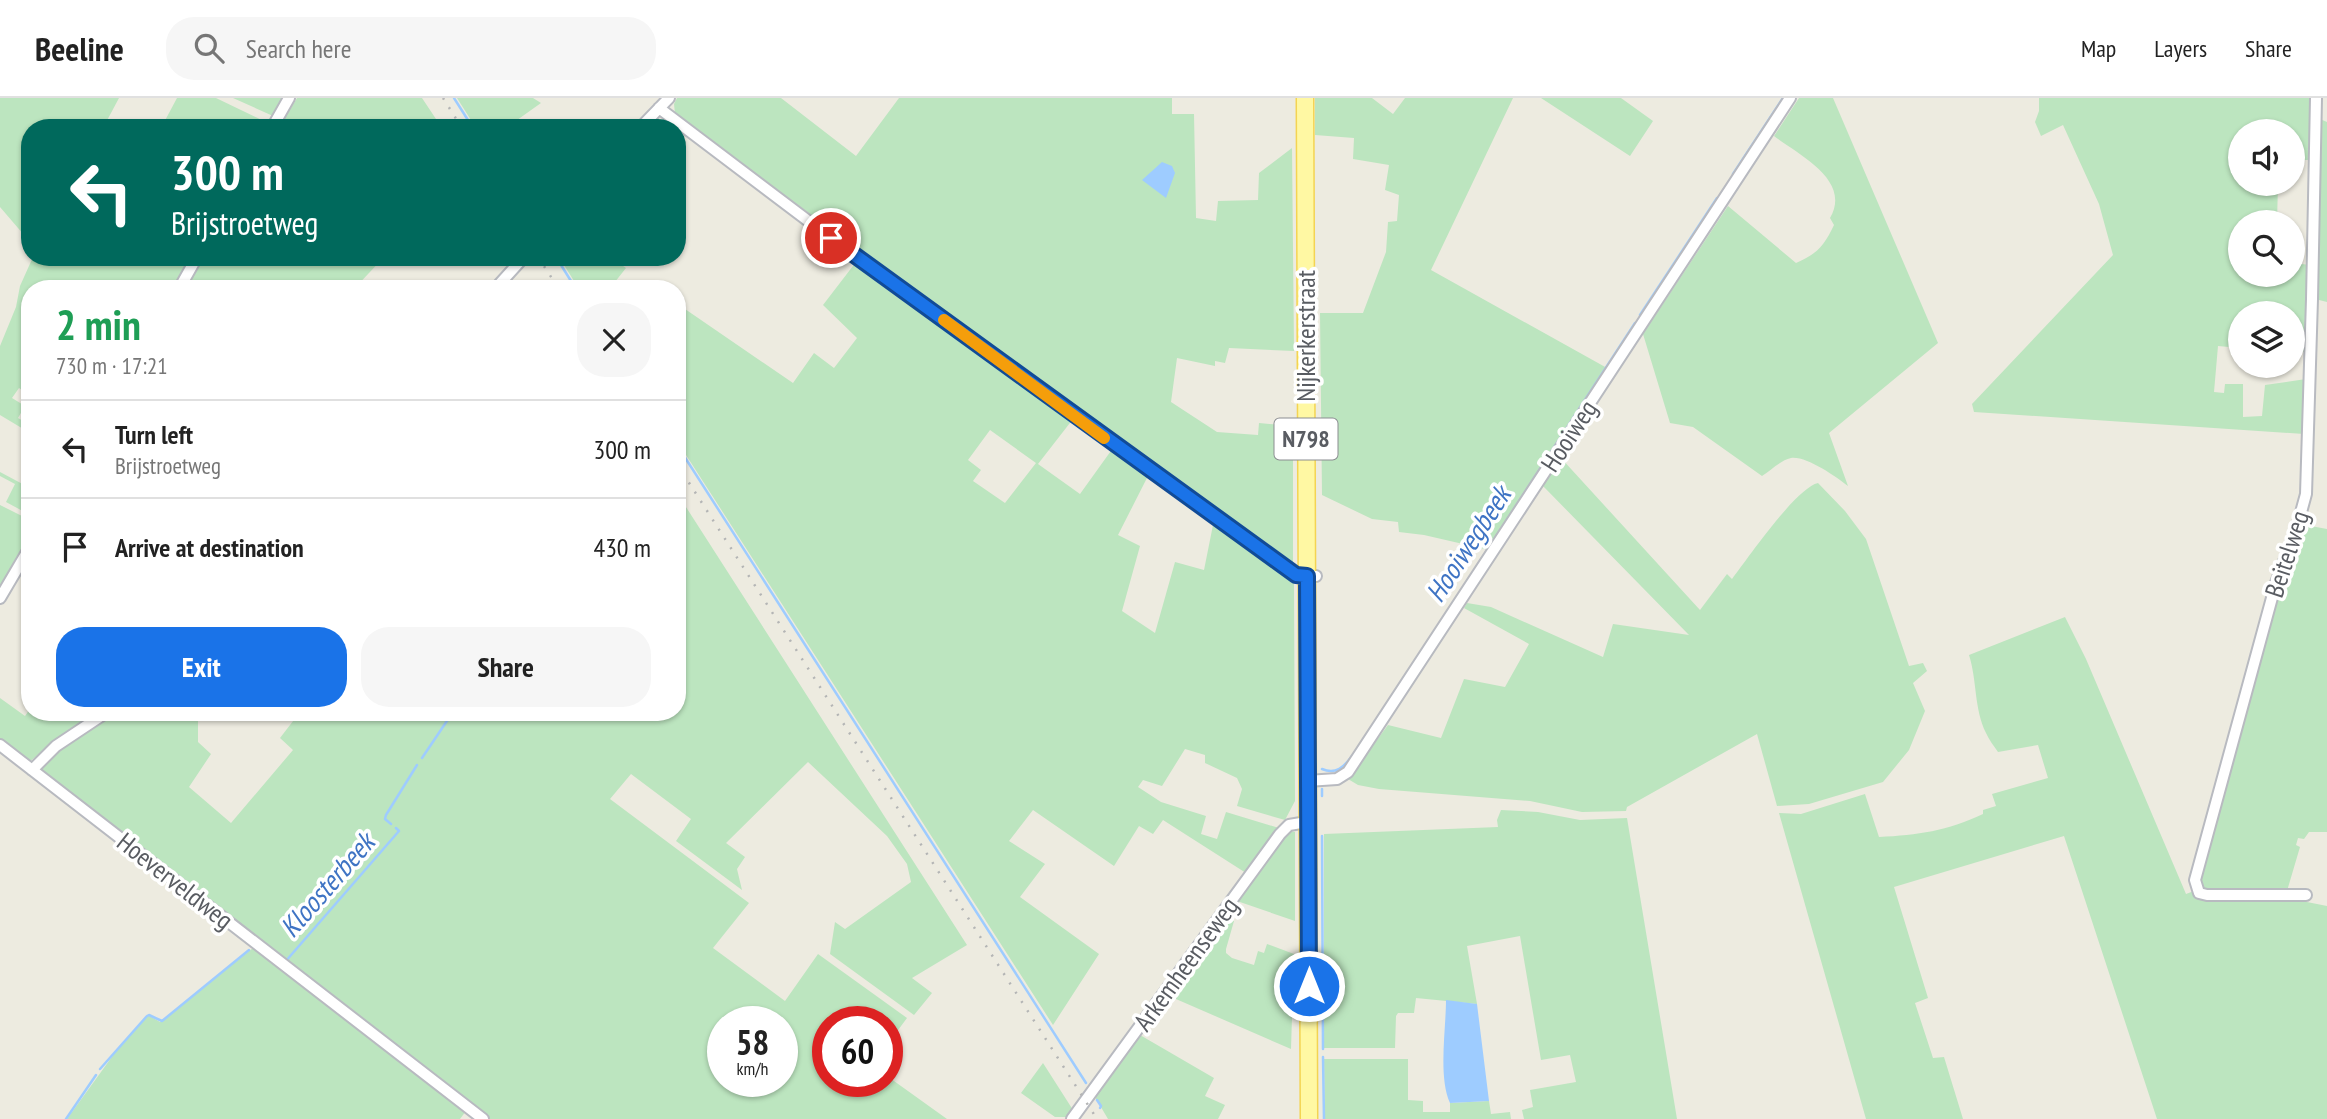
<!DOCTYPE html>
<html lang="en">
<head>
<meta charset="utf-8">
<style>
  body { margin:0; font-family:"PT Sans Narrow",sans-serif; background:#f6f6f6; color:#222; height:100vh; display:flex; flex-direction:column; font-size:26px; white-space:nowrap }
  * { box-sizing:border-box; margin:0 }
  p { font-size:23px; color:#767676 }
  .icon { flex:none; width:38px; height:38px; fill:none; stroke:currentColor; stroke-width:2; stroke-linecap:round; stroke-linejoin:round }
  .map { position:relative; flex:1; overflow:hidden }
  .side { position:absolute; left:21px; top:182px; width:665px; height:441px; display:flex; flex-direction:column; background:#fff; border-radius:28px; box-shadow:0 2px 5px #0004 }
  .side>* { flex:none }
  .banner { position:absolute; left:21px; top:21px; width:665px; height:147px; border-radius:28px; box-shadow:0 2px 5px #0004; background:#00695c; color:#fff; overflow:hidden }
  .tools { position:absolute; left:2228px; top:21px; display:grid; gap:14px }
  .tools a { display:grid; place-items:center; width:77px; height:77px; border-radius:50%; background:#fff; box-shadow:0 2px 5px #0004; font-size:35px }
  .speed { position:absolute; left:707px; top:908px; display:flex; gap:14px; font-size:35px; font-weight:700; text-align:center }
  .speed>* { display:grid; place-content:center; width:91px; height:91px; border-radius:50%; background:#fff; box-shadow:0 2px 5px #0004; line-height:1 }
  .speed small { font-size:18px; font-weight:400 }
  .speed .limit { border:10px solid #d22; background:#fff; color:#111 }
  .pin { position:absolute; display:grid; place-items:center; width:60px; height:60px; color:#fff; margin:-30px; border:4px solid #fff; border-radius:50%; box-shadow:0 2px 7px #0007 }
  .me { position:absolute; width:77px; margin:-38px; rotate:0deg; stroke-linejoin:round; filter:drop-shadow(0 0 5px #0008) }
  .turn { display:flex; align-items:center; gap:24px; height:147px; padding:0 35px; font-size:32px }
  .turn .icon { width:91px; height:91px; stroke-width:2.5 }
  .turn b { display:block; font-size:49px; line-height:60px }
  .round { display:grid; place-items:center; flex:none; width:74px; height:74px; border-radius:28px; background:#f6f6f6 }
  .headline { display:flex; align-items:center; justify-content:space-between; height:119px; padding:0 35px }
  h1 { font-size:42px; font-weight:700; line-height:52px; color:#1e9e55 }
  .action { display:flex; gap:14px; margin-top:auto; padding:14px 35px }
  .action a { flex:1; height:80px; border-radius:28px; background:#1a73e8; color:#fff; font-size:28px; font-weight:700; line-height:80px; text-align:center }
  .action a+a { background:#f6f6f6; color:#222 }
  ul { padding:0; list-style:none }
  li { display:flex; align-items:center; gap:21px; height:98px; padding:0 35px; border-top:2px solid #e0e0e0 }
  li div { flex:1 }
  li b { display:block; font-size:26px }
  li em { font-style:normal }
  header { display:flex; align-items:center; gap:42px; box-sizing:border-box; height:98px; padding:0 35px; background:#fff; border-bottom:2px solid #e0e0e0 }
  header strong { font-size:33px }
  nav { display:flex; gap:38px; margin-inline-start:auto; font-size:24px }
  .search { width:490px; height:63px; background:#f6f6f6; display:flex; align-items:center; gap:18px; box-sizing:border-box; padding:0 24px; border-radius:28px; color:#767676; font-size:26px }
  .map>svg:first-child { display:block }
  .green { fill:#bce5bf; fill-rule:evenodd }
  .water { fill:#9eccff }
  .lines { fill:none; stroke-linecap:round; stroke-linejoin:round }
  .stream { stroke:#9eccff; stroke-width:2.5 }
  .minor-casing { stroke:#b8bac0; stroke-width:14 }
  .primary-casing { stroke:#f4d452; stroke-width:19 }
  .minor { stroke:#fff; stroke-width:10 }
  .primary { stroke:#fff8a3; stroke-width:16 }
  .rail { stroke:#b4b5b5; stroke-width:2.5; stroke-dasharray:2 9; stroke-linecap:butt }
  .route-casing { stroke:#114b97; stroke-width:18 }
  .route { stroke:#1a73e8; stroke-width:12 }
  .slow { stroke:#f59e0b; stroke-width:12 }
  .labels { text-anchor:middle; stroke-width:7; stroke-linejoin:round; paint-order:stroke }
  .shield { fill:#fff; stroke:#8b8d91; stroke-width:2 }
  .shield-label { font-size:24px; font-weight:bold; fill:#595c62 }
  .street-label { font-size:26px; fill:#595c62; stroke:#fff }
  .water-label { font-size:28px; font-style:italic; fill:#3f74c4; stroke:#fff }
</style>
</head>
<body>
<header>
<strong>Beeline</strong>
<div class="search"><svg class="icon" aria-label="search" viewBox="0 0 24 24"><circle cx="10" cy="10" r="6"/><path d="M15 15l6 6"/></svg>Search here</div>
<nav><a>Map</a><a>Layers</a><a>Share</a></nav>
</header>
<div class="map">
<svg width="2327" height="1021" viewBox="0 0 2327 1021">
  <rect width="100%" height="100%" fill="#edebe0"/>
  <path class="green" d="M0,0H119L103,30H30V144L0,109Z
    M177,0H216L268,25L266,30H209L205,27L203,30H161Z
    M233,0H283L273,18Z
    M297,0H422L442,30H279Z
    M457,0H533L541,5L506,30H476Z
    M677,0H781L856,58L899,0H1172V16H1194L1196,120L1216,123L1218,103L1258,102L1259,75L1292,50L1294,253L1229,250L1225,265L1215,263V268L1177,260L1171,304L1217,334L1258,337L1259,325L1293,328V469L1011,265L675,16L674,6Z
    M1315,0H1372L1393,16L1405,0H1513L1431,172L1607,270L1489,452L1424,437L1399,434L1398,424L1372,421L1322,397L1320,215H1363L1386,154L1388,124L1397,123L1399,97L1385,92L1389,67L1353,61L1354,40L1315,37Z
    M1541,0H1621L1653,23L1630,58Z
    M1799,0H1833L1938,245L1829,335L1848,388C1836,379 1807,358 1791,360C1781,362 1770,373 1762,378L1693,329L1670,325L1643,236L1728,108L1796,165C1817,156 1824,148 1834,127L1830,120C1852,82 1799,57 1774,38Z
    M2039,0H2313L2312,62H2293L2292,33H2240V86H2278L2277,124H2240V177H2292L2293,165L2310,167L2307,254L2293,253L2292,215H2240V250L2218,248L2214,294L2224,295L2225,286H2243V319L2262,318L2265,287L2306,281L2304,336L1974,314L1972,306L2113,157L2099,106L2063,27L2041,38L2035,24L2039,13Z
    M2320,21L2327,24V204L2315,201Z
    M33,159H191L173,191H30V289L26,295L19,290L12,300L25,308L18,320L30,327V335L0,317V248L16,209L20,188Z
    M203,159H384L354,191H185Z
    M559,159H610L626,170L611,189L613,191H579Z
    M856,164L1073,321L1038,366L1080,396L1113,350L1149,376L1118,437L1140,448L1122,513L1155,535L1175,464L1204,472L1214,422L1292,482L1294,486L1295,703L1285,722L1237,708L1242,691L1237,680L1205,665V657L1185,651L1162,688L1143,682L1138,689L1161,704L1206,718L1201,736L1217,741L1226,714L1279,730L1246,775L1163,722L1153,736L1139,728L1114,768L1033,712L1009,743L1045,766L1020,799L1099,856L1053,927L677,343V221L685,211L793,285L814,255L834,270L857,240L823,207ZM990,332L1036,365L1005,405L973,383L981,372L968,362Z
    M1561,360L1700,512L1727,476L1732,481C1748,460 1796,390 1818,385L1845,413L1866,441L1909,568L1923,565L1927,573L1913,585L1925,613L1909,652L1883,684L1809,706L1777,708L1757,636L1627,709L1626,713L1582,714L1530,703L1379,691L1358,687L1348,681L1388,627L1441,640L1464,581L1505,589L1529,546L1464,510L1467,505L1491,509L1603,559L1613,526L1689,537L1543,388Z
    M0,374L30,390V417L6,404L15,386L0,378Z
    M677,395L967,847L912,880L932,895L914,917L830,856L835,824L845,831L911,784L907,766L887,738L808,664L726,745L745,759L737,771L742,792L676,743L691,721L631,676L610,701L749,805L713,850L785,903L818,856L907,920L887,947V924H828V984H887V978L947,1021H489L40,676V668L79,637L115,614H201L198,618V644L211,656L189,689L231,725L293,652L280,640L300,614H677V454L681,449L677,446ZM723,924H782V984H723Z
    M0,407L30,422V442L0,493Z
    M2300,426L2327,431V734H2309L2304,741L2298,740L2296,747L2300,749L2287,793L2206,794L2199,788L2281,479Z
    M2065,519L2086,561L2186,796L2194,793L2297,802L2327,808V1021H2157L2064,738L1894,789L1928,900L1915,905L1933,960L1944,959L1963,1021H1866L1779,715L1801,716L1865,696L1879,739C1918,737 1947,733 1983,716V712L1996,708L1992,696L2048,680L2038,647L1998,654C1994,648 1989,642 1986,635C1974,611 1977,582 1969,557Z
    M0,600L25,618L30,611V614H100L69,633L29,664L0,643Z
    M1501,712L1538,714L1580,722L1627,720L1677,1021H1524L1522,1012L1533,1009L1530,992L1576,984L1570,957L1541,962L1520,838L1467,848L1477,906L1416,900L1414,915H1398L1396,918L1395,950H1324V736L1498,729L1497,722Z
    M1290,733L1295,734V823L1237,803Z
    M1225,820L1234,823L1226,851V855L1232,860L1254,867L1258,853L1264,855L1267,846L1294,856L1291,951L1169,898Z
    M253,850L466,1013L460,1021H67L114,956L148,917L160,924Z
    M1140,937L1214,980L1205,998L1225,1007L1218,1021H1108L1095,999Z
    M1324,961H1408V1002L1423,1003V1014H1450V1005L1489,1003L1491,1016L1510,1014L1511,1021H1325Z
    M1043,965L1073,1012L1067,1019H1055L1021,995Z"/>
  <path class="water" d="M1162,64L1172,68L1175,75L1166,100L1142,82Z
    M1446,902L1477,906L1489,1003L1450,1005C1438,979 1446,932 1446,902Z"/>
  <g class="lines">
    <path class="stream" d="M454,0L473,30
      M1733,76L1783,0
      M556,159L576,191
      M1640,217L1717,100
      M677,347L1086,985
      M1475,471L1635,225
      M422,660L453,614
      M1322,671C1336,677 1344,669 1352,658
      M1322,691V698
      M391,726L385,721L386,717L417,667
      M1322,738L1323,951
      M285,864L399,733L396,730
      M1323,959L1324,1021
      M100,971L147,918L149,917L162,923L249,852
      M1097,1002L1101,1008L1100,1010
      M66,1021L96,977"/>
    <defs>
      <path id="minor" d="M659,10L852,156L1296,477L1316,478
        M272,30L289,0
        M640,30L669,0
        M179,191L197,159
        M495,191L524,159
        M0,500L30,449
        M0,647L483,1021
        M32,672L56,648L107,614
        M1307,683L1337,681L1348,674L1790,0
        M2306,797H2207L2199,795L2195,782L2276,485L2297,429L2306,396L2312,201L2316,0
        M1072,1021L1280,736L1289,727L1307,724"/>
      <path id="primary" d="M1305,0L1309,1021"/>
    </defs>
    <use href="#minor" class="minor-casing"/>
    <use href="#primary" class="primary-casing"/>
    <use href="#minor" class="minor"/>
    <use href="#primary" class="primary"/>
    <path class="rail" d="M443,0L462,30
      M538,159L559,191
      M677,366L1097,1021"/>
  </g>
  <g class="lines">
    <defs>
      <path id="route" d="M831,140L1296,477L1307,478L1309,888"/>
    </defs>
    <use href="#route" class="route-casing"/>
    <use href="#route" class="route"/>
    <path class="slow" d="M944,222L1104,340"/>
  </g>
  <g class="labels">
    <rect class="shield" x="1274.5" y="320.5" width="63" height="41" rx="5"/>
    <g class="shield-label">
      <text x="1306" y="349">N798</text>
    </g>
    <g class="street-label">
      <text transform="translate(1306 238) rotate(-90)" y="9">Nijkerkerstraat</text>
      <text transform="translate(1569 338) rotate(-57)" y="9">Hooiweg</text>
      <text transform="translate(2287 456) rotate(-72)" y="9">Beitelweg</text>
      <text transform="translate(175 783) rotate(38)" y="9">Hoeverveldweg</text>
      <text transform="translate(1186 866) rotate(-54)" y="9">Arkemheenseweg</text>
    </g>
    <g class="water-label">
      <text transform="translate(1468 446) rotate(-57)" y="10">Hooiwegbeek</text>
      <text transform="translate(327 787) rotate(-49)" y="10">Kloosterbeek</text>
    </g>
  </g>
</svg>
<div class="tools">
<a><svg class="icon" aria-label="sound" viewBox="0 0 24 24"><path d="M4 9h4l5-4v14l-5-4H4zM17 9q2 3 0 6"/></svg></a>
<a><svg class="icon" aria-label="search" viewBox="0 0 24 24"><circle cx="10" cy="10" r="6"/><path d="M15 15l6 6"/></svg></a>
<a><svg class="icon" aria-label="layers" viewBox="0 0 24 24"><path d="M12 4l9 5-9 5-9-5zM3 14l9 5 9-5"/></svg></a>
</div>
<div class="speed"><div>58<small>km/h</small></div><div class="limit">60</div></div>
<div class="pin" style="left:831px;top:140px;background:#d93025"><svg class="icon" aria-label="arrive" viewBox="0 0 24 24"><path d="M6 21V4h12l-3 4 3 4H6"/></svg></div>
<svg class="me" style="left:1309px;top:888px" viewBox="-20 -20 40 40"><circle r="17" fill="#1a73e8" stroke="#fff" stroke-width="3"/><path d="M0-11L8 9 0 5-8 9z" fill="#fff"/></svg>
<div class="banner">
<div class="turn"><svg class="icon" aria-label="left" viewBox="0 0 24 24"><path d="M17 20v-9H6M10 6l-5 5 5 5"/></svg><div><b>300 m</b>Brijstroetweg</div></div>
</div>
<section class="side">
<div class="headline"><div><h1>2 min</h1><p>730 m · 17:21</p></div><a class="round"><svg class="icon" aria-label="close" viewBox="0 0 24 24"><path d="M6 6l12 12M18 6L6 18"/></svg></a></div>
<ul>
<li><svg class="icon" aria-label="left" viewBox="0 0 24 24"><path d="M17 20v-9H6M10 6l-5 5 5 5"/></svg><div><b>Turn left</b><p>Brijstroetweg</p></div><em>300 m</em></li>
<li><svg class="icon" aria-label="arrive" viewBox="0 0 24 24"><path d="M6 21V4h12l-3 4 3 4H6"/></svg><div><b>Arrive at destination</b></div><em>430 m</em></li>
</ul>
<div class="action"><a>Exit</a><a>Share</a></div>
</section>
</div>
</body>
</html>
